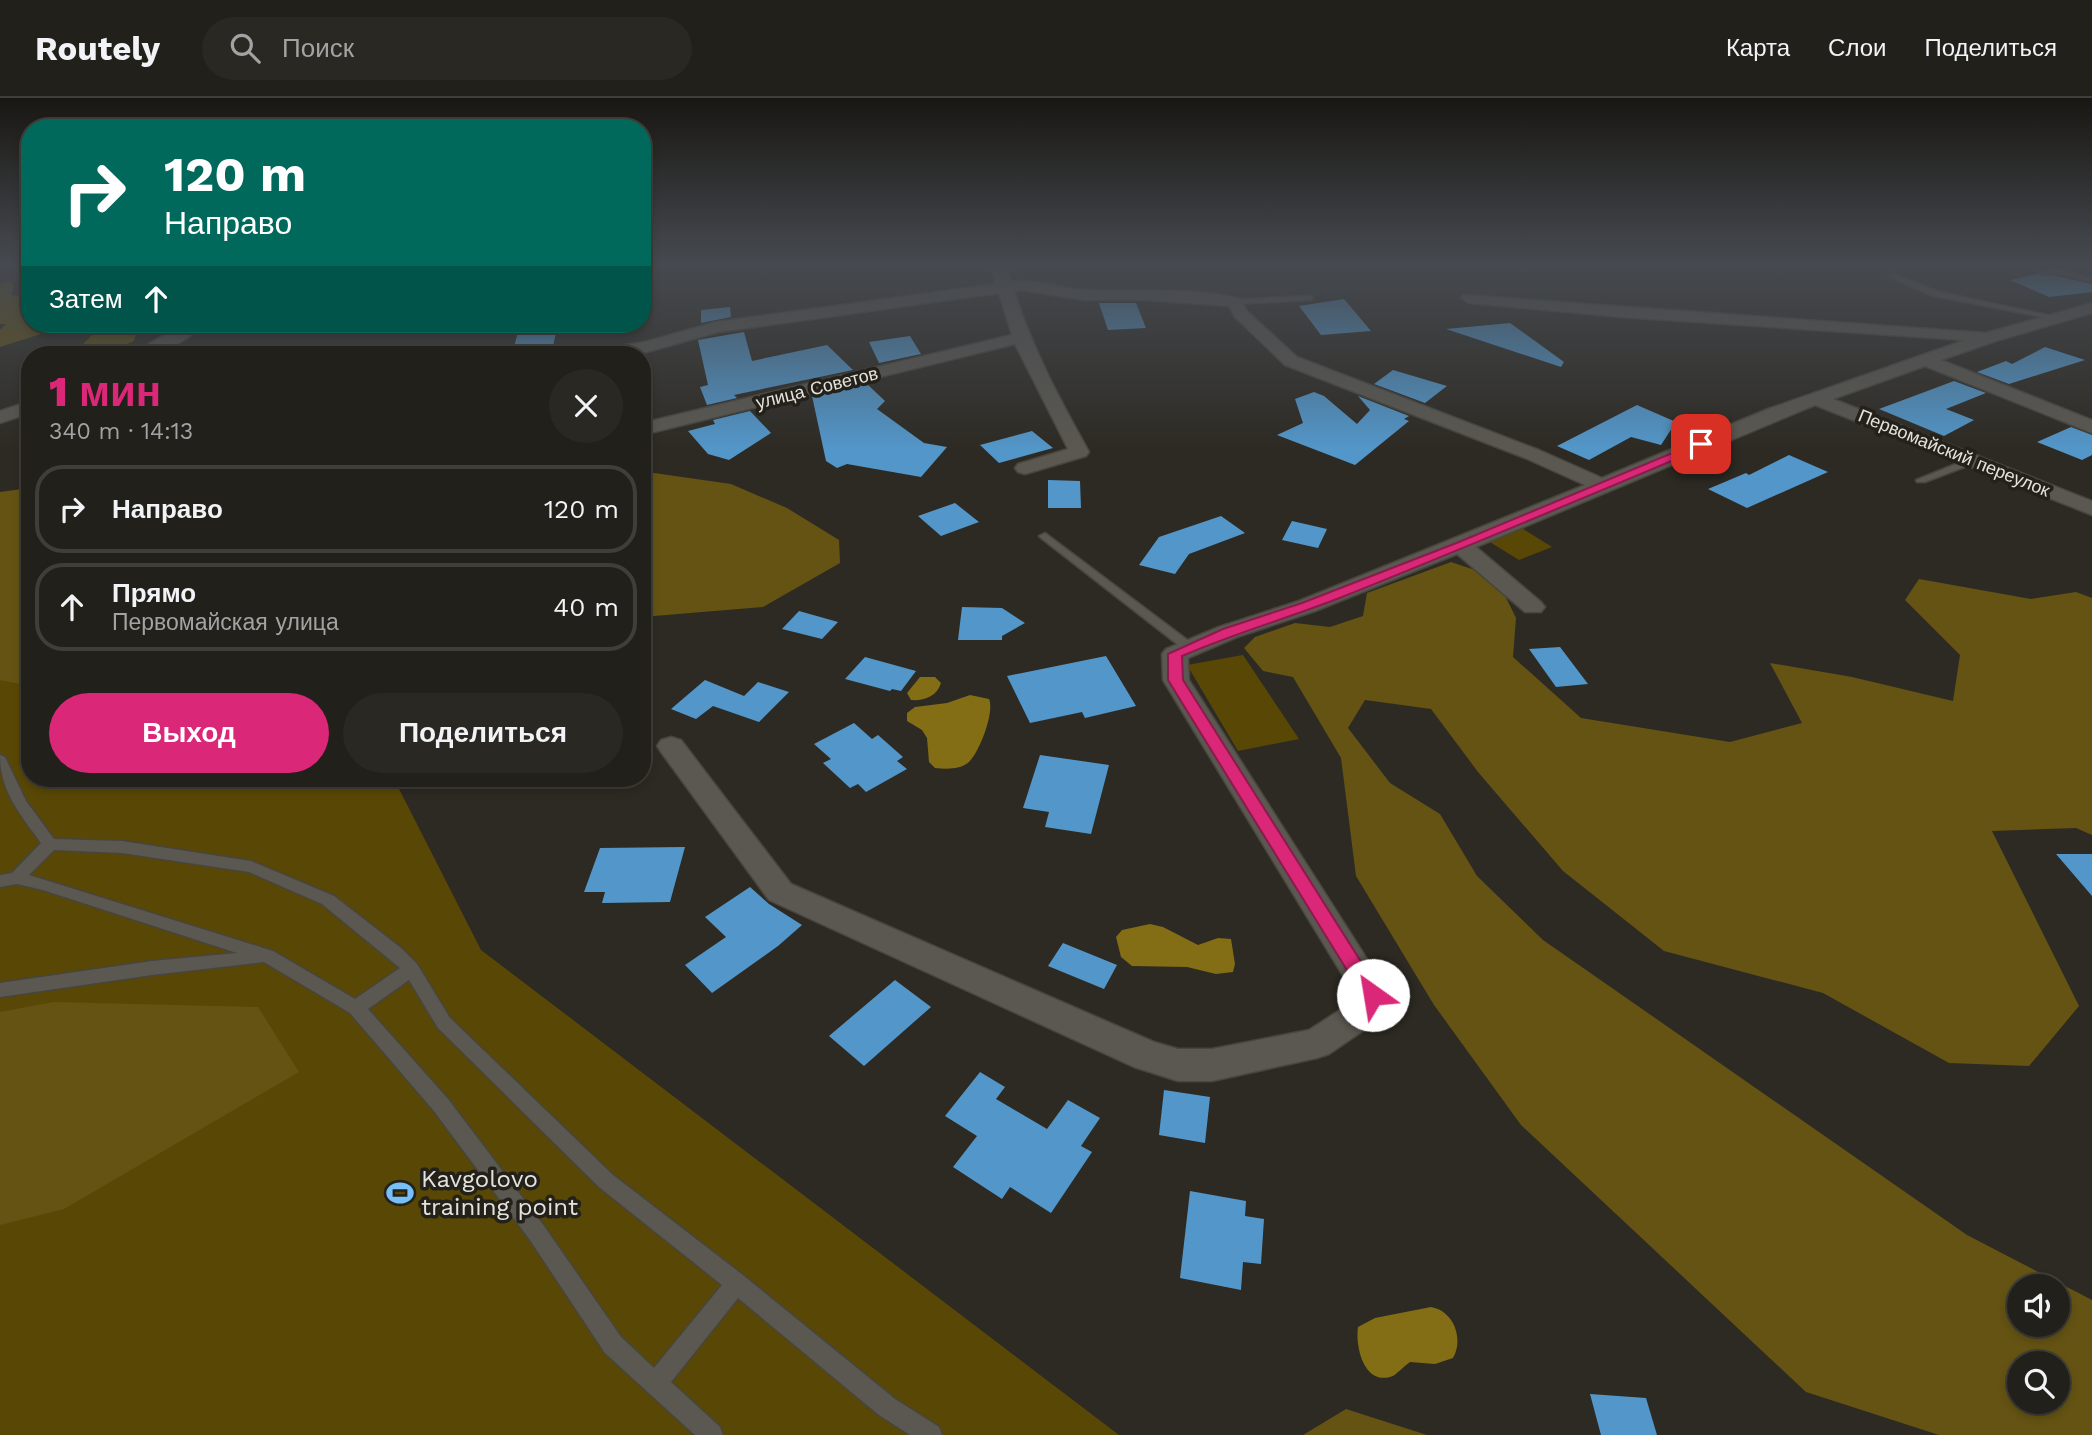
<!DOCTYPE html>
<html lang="ru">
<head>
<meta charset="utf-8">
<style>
  body { margin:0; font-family:"Work Sans",sans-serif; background:#2a2823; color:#f1f3f6; height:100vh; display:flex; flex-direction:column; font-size:26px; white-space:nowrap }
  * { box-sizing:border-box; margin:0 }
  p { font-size:23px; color:#a2a3a2 }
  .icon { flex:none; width:38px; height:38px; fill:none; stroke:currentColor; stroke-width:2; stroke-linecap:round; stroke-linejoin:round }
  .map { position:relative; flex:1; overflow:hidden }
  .panel { position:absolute; left:21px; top:248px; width:630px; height:441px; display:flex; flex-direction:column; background:#22201a; border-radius:28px; box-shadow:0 4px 10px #0003,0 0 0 2px #3f3e39 }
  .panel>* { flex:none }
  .top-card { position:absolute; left:21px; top:21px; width:630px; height:214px; border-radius:28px; box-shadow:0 4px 10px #0003,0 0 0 2px #3f3e39; background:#00695c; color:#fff; overflow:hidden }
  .buttons { position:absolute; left:2007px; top:1176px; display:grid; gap:14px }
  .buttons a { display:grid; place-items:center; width:63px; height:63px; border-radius:50%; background:#22201a; box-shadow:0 4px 10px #0003,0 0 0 2px #3f3e39; font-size:35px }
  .pin { position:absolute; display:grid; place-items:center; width:60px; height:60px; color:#fff; margin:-30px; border-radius:14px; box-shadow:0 4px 10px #0006 }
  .me { position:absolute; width:77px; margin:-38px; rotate:328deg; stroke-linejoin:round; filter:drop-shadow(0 0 5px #0008) }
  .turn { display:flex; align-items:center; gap:24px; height:147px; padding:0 28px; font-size:32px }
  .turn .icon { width:91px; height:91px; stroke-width:2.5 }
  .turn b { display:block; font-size:49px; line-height:60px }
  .then { display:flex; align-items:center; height:66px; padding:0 28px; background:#0003; gap:14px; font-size:26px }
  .round { display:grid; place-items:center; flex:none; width:74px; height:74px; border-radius:37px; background:#2a2823 }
  .summary { display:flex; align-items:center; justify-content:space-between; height:119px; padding:0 28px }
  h1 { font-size:42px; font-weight:800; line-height:52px; color:#db2777 }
  .cta { display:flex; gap:14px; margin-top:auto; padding:14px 28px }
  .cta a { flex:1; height:80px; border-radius:42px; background:#db2777; color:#fff; font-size:28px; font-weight:800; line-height:80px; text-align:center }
  .cta a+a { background:#2a2823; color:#f1f3f6 }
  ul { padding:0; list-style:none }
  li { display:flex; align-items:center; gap:21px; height:88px; margin:0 14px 10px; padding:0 14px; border:4px solid #3f3e39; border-radius:28px }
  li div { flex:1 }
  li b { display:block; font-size:26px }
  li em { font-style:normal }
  header { display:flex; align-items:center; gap:42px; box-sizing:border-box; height:98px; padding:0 35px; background:#22201a; border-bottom:2px solid #3f3e39 }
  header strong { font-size:33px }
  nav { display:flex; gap:38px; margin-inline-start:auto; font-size:24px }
  .search { width:490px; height:63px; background:#2a2823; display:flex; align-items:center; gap:18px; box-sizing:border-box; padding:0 24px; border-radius:38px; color:#a2a3a2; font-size:26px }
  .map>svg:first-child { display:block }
  .green { fill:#594805 }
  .forest { fill:#645313; fill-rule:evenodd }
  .water { fill:#836d15 }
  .building { fill:#5397ca }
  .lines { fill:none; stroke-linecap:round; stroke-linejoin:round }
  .lane-casing { stroke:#47453e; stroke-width:3 }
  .street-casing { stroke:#47453e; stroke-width:3 }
  .lane { fill:#5a5850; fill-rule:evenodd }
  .street { fill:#5a5850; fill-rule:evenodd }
  .route { fill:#db2777; stroke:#8e194d; stroke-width:2 }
  .labels { text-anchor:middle; stroke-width:7; stroke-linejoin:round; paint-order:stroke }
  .far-street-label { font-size:18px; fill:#e4e2dd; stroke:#23211a }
  .near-poi-label { font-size:24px; fill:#e4e2dd; stroke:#23211a; text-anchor:start }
</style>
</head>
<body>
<header>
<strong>Routely</strong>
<div class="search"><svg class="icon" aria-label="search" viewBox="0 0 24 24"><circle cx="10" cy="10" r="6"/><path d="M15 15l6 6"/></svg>Поиск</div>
<nav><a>Карта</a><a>Слои</a><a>Поделиться</a></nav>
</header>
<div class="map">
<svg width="2092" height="1337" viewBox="0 0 2092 1337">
  <rect width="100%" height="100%" fill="#2d2a23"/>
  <path class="green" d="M1520,429L1552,449L1519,462L1485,441Z
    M1243,557L1299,641L1238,653L1187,567Z
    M0,573L30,574V681H394L481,852L1119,1337H0Z"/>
  <path class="forest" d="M10,184L14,188L11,197L30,199V226H127L137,231L134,243L100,257H72L95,234L60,230L0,249V232L6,226H0V186Z
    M654,375L731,386L787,410L839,442L840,465L763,509L642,519V379Z
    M30,390V588L0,582V394Z
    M1451,464L1496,479L1516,520L1513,559L1581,620L1730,644L1802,625L1770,565L1852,579L1953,603L1960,557L1905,502L1919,481L2031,501L2076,494L2092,500V737L2076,730L1992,733L2079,908L2029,968L1949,965L1823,895L1664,853L1563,773L1478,674L1431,611L1365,602L1348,630L1390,685L1440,716L1477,778L1543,842L1967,1137L2092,1202V1337H1939L1806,1294L1521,1027L1434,907L1356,778L1341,660L1293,579L1263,573L1244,550L1255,539L1295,525L1330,529L1363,518L1367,495ZM2020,1188H2058V1227H2020ZM2020,1265H2058V1304H2020Z
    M54,904L258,909L299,974L64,1111L0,1127V914Z
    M1346,1311L1427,1337H1303Z"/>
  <path class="water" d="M920,579H935L941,585C937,599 923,603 911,602L907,595Z
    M970,597L989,601C995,614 979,655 969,664C960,672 946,671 935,670L929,664L927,640L922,632L907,623V615L915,609L947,605Z
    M1150,826L1163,829L1198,847L1218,840L1231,841L1235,866L1233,874L1216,876L1187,869L1132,868L1121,859L1116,839L1122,832Z
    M1431,1209C1454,1213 1464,1241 1453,1260L1435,1266L1410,1264C1404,1268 1398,1275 1393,1278C1364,1289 1355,1248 1358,1229L1375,1220Z"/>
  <path class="building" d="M2037,176L2056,178L2092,186V194L2049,199L2010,182Z
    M1344,201L1371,233L1321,237L1299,208Z
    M1099,205H1136L1146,230L1108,232Z
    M730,209L731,219L701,225V212Z
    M1510,225L1564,264L1561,269L1446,231Z
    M520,226H558L551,257H512Z
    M744,234L752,263L827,247L853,272L734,297L737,300L707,307L700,289L708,287L698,242Z
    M910,238L921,256L879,265L869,244Z
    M2045,249L2085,262L2009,286L1977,274L2006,263L2012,266Z
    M1393,272L1447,288L1425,305L1374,286Z
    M1954,283L1986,295L1946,311L1974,322L1944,338L1879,311Z
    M866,285L885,303L877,311L924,345L947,349L921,379L847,366L837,370L826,363L812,298Z
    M1314,294L1324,298L1357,326L1370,312L1358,298L1409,318L1404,321L1409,323L1355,367L1277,337L1303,325L1295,301Z
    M1637,307L1676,324L1661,347L1631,339L1589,362L1557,348Z
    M750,313L771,335L729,362L708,356L688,333L715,326L713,322Z
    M2071,329L2092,337V357L2082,362L2037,344Z
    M1032,333L1053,350L999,365L980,347Z
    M1789,357L1828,374L1747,410L1708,391L1746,375L1749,377Z
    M1048,382L1080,383L1081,410H1048Z
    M955,405L979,424L941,438L918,418Z
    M1221,418L1245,435L1189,456L1175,476L1139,467L1159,439Z
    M1292,423L1327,431L1318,450L1282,442Z
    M962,509L1002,510L1025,525L1002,538V542H958Z
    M799,513L838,524L822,541L782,531Z
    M1560,549L1588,586L1556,589L1529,551Z
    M1106,558L1136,608L1085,620L1082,614L1030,625L1007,578Z
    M865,559L916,573L901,593L892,591L890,593L845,581Z
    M705,582L744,598L758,584L789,594L759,624L713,608L696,621L671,611Z
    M854,625L872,641L878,637L903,659L897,663L907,671L866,694L858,686L850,690L823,665L831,661L814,646Z
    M1040,657L1109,667L1091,736L1045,729L1049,714L1023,710Z
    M685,749L670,804L602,805L605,794H584L600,750Z
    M2056,756H2092V798Z
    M750,789L769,806L802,827L778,848L712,895L685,867L726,839L705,819Z
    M1063,845L1117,867L1104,891L1048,868Z
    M895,882L931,909L864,968L829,938Z
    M980,974L1005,989L996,1001L1047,1031L1068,1002L1100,1020L1081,1048L1092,1054L1051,1115L1010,1089L1002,1101L953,1069L977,1038L945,1018Z
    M1164,992L1210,999L1205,1045L1159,1037Z
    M1190,1093L1246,1103L1245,1118L1264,1121L1261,1166L1243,1164L1241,1192L1180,1180Z
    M1590,1296L1646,1300L1657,1337H1601Z"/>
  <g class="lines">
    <defs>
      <path id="lane" d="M2056,171L2092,180V184L2056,175L2042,176L2038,174Z
        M1892,175L1939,194L2062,220L2058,222L1934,198L1889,179L1888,177Z
        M1309,198H1312V202L1234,206L1230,204L1234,202Z
        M1971,360L1976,363L1975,365L1925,384H1917L1916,382Z
        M1045,435L1194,547L1196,550L1194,553H1186L1041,440L1039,438Z
        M0,657L5,659L26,703L54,741L122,743L251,763L334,798L401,850L417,866L450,920L613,1077L744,1178L895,1301L939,1329L942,1337H910L879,1317L738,1200L671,1284L720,1329L723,1337H695L605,1255L530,1142L434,1013L350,915L264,864L152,877L0,899V885L152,863L237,855L43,792L17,786L0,789V777L12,775L41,745C21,717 0,694 0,657ZM54,752L122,755L249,774L322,806L400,870L355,901L273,853L29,777ZM409,882L438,930L599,1089L722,1187L654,1270L621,1239L544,1128L448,1001L368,911Z"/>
      <path id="street" d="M991,166H1005L1011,184C1037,180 1062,191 1087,192C1133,194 1195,189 1240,201L1247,213L1297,259L1539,352L1602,380L1768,311L1965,242L1622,219L1469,205L1461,200L1463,197L1986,235L2092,205V215L1996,243L1941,262L2092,322V335L1925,268L1833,301L2092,403V417L1815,307L1476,449L1541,504L1545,509L1541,514H1525L1457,456L1315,513L1237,539L1188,560L1189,582L1390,897L1367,930L1329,956L1317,960L1212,983H1178L1134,969L769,802L661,654L657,648L661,642L671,639L681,642L791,786L1154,944L1178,951H1212L1309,932L1343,910L1354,896L1163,582L1162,556L1166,551L1219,529L1299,503L1585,387L1525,360L1285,267L1235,219L1229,208L1145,202H1084L1023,192L1014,193C1033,252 1059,300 1089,354L1086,358L1025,376L1018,374L1015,370L1018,366L1068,351L1015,246L642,337V325L1012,237L999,195L718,234L647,254L626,257H583L586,253L645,244L716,224L996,186Z
        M184,226H202C185,247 155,258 129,257Z
        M30,303V315L0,325V313Z"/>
    </defs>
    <use href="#lane" class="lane-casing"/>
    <use href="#street" class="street-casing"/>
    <use href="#lane" class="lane"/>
    <use href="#street" class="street"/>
  </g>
  <linearGradient id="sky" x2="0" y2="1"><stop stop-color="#191713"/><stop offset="0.47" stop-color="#464a50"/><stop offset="1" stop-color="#464a50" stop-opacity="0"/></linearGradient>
  <rect width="2092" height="353" fill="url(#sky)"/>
  <path class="route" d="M1701,343L1705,344V349C1583,400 1460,452 1337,501C1285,521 1233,536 1182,558L1183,582L1382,897L1380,903L1373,905L1366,903L1168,582V556L1223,531L1302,505L1459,444Z"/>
  <defs>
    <symbol id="stadium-bare" viewBox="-9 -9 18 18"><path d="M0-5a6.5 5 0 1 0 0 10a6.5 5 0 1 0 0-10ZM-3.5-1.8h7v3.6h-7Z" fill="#77bff7" stroke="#23211a" stroke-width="2.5" paint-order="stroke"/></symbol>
  </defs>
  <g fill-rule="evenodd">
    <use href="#stadium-bare" x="381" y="1076" width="38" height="38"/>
  </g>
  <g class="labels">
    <g class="far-street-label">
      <text transform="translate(817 290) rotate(-14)" y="6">улица Советов</text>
      <text transform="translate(1954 355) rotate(22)" y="6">Первомайский переулок</text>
    </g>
    <g class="near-poi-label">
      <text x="421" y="1089">Kavgolovo<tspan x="421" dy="28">training point</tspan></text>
    </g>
  </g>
</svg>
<div class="buttons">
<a><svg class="icon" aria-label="sound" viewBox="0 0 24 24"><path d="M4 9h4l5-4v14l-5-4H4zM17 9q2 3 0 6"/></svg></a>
<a><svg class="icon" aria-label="search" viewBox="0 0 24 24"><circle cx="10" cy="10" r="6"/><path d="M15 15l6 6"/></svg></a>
</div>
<div class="pin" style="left:1701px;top:346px;background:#d93025"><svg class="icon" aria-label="arrive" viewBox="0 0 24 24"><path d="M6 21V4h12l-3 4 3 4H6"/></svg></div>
<svg class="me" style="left:1373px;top:897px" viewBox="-20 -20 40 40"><circle r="19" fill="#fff"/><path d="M0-13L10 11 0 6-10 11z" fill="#db2777"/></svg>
<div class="top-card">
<div class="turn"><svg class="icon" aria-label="right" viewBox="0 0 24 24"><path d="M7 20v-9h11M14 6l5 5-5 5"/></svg><div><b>120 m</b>Направо</div></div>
<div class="then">Затем<svg class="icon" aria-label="ahead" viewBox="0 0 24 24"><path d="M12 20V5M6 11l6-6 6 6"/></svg></div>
</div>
<section class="panel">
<div class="summary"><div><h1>1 мин</h1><p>340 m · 14:13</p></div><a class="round"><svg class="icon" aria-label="close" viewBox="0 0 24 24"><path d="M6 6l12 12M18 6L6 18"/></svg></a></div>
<ul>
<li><svg class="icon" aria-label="right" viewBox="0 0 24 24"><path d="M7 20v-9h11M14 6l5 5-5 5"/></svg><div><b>Направо</b></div><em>120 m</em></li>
<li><svg class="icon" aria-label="ahead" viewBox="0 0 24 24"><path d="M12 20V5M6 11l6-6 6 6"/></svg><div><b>Прямо</b><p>Первомайская улица</p></div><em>40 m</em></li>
</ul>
<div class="cta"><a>Выход</a><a>Поделиться</a></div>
</section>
</div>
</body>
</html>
